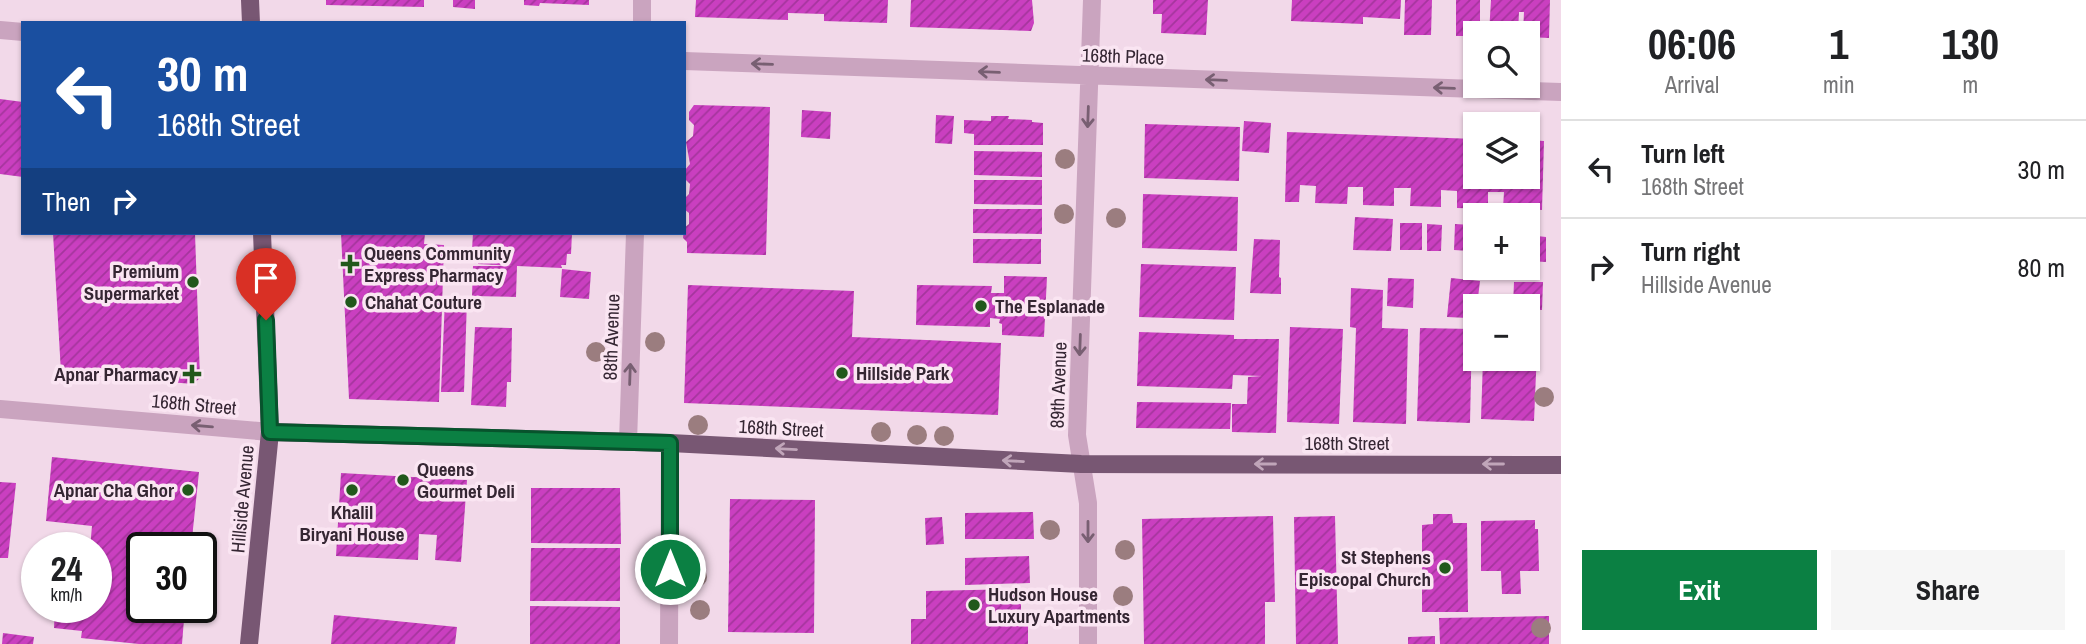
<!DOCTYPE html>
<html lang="en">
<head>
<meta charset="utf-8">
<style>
  body { margin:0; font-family:"Archivo Narrow",sans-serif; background:#f6f6f6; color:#202124; height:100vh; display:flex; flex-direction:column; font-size:26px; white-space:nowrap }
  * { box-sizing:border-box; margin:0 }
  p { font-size:23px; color:#757577 }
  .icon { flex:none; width:38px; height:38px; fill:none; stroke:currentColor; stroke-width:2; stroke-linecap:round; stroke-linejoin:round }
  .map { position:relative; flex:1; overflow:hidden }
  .side { display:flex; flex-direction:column; background:#fff; width:525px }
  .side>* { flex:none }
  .guide { position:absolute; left:21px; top:21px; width:665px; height:214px; border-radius:0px; box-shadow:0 2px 5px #0004; background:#1a4fa0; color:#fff; overflow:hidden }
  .fabs { position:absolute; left:1463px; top:21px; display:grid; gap:14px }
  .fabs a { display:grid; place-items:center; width:77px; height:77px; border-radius:0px; background:#fff; box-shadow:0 2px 5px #0004; font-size:35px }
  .speed { position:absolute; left:21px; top:532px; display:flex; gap:14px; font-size:35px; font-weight:700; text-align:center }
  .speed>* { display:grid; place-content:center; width:91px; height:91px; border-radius:50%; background:#fff; box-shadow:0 2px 5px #0004; line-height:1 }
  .speed small { font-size:18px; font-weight:400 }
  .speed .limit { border:4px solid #111; border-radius:10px; background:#fff; color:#111 }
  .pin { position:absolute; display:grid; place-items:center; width:60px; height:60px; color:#fff; margin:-72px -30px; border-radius:50% 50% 50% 0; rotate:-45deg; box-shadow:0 0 7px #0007 }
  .pin .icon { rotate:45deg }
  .me { position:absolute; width:77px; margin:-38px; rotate:0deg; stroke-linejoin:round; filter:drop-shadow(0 0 5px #0008) }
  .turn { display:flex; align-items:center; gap:24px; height:147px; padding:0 21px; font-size:32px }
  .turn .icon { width:91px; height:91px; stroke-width:2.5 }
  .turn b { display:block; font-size:49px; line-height:60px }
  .then { display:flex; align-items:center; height:66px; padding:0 21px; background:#0003; gap:14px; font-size:26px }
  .eta { display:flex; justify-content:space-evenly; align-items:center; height:119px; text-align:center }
  .eta b { font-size:42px; font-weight:800; line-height:49px }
  .cta { display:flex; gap:14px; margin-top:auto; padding:14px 21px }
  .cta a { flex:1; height:80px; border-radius:0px; background:#0b8043; color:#fff; font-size:28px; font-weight:800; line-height:80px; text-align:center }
  .cta a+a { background:#f6f6f6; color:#202124 }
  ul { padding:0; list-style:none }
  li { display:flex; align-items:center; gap:21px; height:98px; padding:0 21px; border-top:2px solid #e0e0e0 }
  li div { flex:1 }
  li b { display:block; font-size:26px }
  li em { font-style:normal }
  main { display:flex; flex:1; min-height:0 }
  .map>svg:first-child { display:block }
  .building { fill:url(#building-hatch) }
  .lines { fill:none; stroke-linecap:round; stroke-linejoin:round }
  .street { stroke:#caa4bf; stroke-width:18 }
  .primary { stroke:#785773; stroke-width:18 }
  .tree { fill:#9b7d7f }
  .oneway { stroke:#785f72 }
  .oneway2 { stroke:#c0a5b9 }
  .route-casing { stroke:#07532c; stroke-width:18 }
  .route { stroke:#0b8043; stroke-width:12 }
  .poi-dot { fill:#21581b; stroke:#fae5f2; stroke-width:2.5 }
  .labels { text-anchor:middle; stroke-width:7; stroke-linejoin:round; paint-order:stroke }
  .street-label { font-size:19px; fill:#352633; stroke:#fae5f2 }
  .poi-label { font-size:19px; font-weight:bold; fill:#352633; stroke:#fae5f2; text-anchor:start }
</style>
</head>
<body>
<main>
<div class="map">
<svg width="1561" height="644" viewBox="0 0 1561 644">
  <defs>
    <pattern id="building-hatch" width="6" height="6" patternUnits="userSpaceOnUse" patternTransform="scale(1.75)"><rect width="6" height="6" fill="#ca3fc0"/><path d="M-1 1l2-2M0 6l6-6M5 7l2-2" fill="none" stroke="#a5359d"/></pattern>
  </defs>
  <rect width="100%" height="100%" fill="#f2d9e9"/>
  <path class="building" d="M326,0H424V7L326,5Z
    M453,0H475V9L453,7Z
    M524,0H589V5L540,3L539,6L524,5Z
    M696,0H888L887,23L824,21V14L788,13V20L695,17Z
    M911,0H1032L1034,23L1031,31L910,27Z
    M1153,0H1208L1206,35L1161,33L1162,14H1153Z
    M1292,0H1401L1400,19L1363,17V24L1291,21Z
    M1405,0H1432L1431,35H1404Z
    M1456,0H1480V33H1475V36H1456Z
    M1491,0H1550L1549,38L1528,37V33H1523L1524,12H1519L1518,33H1489Z
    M0,99L23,102V177L0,174Z
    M694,105L770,107L766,255L687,253V242L683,238L684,228L689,224V213L684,209V199L689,194L690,184L685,179V170L690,164L686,142L693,136L694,125L689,120V112Z
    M802,110L831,112L830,139L801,137Z
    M936,115L954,116L952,144L935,143Z
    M991,116H1009L1008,119L1032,120V122L1043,123V145H974V134L964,133V120L991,121Z
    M1244,121L1271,123L1269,153L1242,151Z
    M1145,124L1240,127L1239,181L1144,178Z
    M1287,132L1475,139V177H1528V140L1544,141L1542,210L1503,208L1504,192H1488V209L1457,208V191L1441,190V207L1410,206L1411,188H1394V206L1363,205V187H1348L1347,204L1315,203L1316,186L1300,185L1299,202H1285Z
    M974,151L1042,152V177L974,175Z
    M974,180H1042V205L974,204Z
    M1143,194L1238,197L1237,251L1142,248Z
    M973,209H1042V234L973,233Z
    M1355,217L1393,219L1391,251L1353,250Z
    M1400,223H1422V250H1400Z
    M1427,224L1442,225L1441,251H1427Z
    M1455,224L1472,225L1470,251L1454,250Z
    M53,233H195L200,378L193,384L61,373Z
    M341,233H425L424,244L444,245L439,402L349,399Z
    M473,233H572L571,254H567L566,265H561L562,268L517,266L516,297L472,296L473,266H513L478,264V251L472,250Z
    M1528,235L1546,237V262L1528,261Z
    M973,239H1041V264L973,263Z
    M1254,239L1280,240L1279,277L1281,278V294L1250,293Z
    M1141,264L1236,267L1234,320L1139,317Z
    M562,269L591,272L589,299L560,297Z
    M1004,276L1047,277L1044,337L1002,335V324L999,323L1000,319L990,318V327L916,325L917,285L992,286L991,293H1004Z
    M1388,278L1414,279L1413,308L1387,306Z
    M1451,278L1480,281L1477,306L1468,318L1447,317Z
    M1514,282H1543L1542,310H1528V306H1513Z
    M688,285L854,291L852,337L1001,343L998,415L684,403Z
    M1351,288L1383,290L1382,328L1408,329L1406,424L1353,422L1356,328L1350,327Z
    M445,299H467L464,392H441Z
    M1528,326H1538L1534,421L1481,419L1483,359H1528Z
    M475,327L512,328L511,382H507L506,407L471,405Z
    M1290,327L1343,329L1339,424L1287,422Z
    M1420,328L1472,329L1470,423L1417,421Z
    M1139,332L1234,335V339H1279L1276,433L1232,432V404H1247L1248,377L1262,376L1233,375L1232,389L1137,386Z
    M1137,402L1231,403L1230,429L1136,428Z
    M52,457L199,472L191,548H142V607H185L182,644H139L81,638L82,631L54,628L55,607H96V548H90L92,526L46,521Z
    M341,473L467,480L461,562L435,560L437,535L419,534L418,560L336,556Z
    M0,482L16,483L8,558H0Z
    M531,488H620L621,544L531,543Z
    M730,499L815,500L814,633L728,632Z
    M1033,512L1034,539H965V513Z
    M1433,514H1452L1453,523H1467L1468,612H1422V525L1433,524Z
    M1273,516L1275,602H1265V644H1144L1142,519Z
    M1335,516L1338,644H1296L1294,517Z
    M942,517L944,544L926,545L925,518Z
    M1535,520V529H1538L1539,571H1520L1521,594H1502L1501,571H1481V521Z
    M531,548H620V601H530Z
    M1029,556L1030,583L965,585V558Z
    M1021,589V625H1028V644H911V619H926V591Z
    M530,606L620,607V644H530Z
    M334,615L457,627L455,644H331Z
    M1549,616V644H1440L1439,618Z
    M3,633L34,637L33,644H2Z
    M1435,636V644H1408V637Z"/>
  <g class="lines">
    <path class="street" d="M642,23V0
      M0,30L23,32
      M684,61L1561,92
      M0,409L270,432
      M628,442L635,233
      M669,644L670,443
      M1088,644V503L1077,435L1092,0"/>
    <path class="primary" d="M250,0L251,23
      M270,432L670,443L1081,464L1561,465
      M249,644L270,432L262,233"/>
  </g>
  <g class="tree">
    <circle cx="1065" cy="159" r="10"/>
    <circle cx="1064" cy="214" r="10"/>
    <circle cx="1116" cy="218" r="10"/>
    <circle cx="655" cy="342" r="10"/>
    <circle cx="596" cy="352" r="10"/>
    <circle cx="1544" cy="397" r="10"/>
    <circle cx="698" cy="425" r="10"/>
    <circle cx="881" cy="432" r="10"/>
    <circle cx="917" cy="435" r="10"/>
    <circle cx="944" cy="436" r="10"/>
    <circle cx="1050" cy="530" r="10"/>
    <circle cx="1125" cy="550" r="10"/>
    <circle cx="697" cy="577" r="10"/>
    <circle cx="1123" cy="596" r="10"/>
    <circle cx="700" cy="610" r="10"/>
    <circle cx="1541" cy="628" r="10"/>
  </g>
  <defs><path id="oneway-shaft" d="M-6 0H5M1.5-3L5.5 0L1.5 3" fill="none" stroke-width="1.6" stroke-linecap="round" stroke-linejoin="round" transform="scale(1.75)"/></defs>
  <g class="oneway">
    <use href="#oneway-shaft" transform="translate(762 64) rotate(-178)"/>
    <use href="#oneway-shaft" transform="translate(989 72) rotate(-178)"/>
    <use href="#oneway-shaft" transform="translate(1216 80) rotate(-178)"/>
    <use href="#oneway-shaft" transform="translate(1444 88) rotate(-178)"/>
    <use href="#oneway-shaft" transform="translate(1088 117) rotate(92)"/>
    <use href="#oneway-shaft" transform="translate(1080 345) rotate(92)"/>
    <use href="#oneway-shaft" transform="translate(630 374) rotate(-88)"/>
    <use href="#oneway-shaft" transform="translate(202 426) rotate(-175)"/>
    <use href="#oneway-shaft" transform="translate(1088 532) rotate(90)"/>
  </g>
  <g class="oneway2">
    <use href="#oneway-shaft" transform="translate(786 449) rotate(-177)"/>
    <use href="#oneway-shaft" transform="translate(1013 461) rotate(-177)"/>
    <use href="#oneway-shaft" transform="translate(1265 464) rotate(-180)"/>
    <use href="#oneway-shaft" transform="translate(1493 464) rotate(-180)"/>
  </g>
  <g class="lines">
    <defs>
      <path id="route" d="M266,320L270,432L670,443V569"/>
    </defs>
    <use href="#route" class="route-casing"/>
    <use href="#route" class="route"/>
  </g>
  <g class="poi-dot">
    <path d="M346.5 253.5h7v7h7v7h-7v7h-7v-7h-7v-7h7z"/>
    <circle cx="193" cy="282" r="7"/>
    <circle cx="351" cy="302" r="7"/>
    <circle cx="981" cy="306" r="7"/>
    <circle cx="842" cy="373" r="7"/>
    <path d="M188.5 363.5h7v7h7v7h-7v7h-7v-7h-7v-7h7z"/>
    <circle cx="403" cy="480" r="7"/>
    <circle cx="188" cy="490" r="7"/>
    <circle cx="352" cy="490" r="7"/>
    <circle cx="1445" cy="568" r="7"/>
    <circle cx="974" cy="605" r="7"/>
  </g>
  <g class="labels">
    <g class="street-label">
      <text transform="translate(1123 56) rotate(2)" y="7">168th Place</text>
      <text transform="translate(611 337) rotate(-88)" y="7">88th Avenue</text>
      <text transform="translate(1058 385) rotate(-88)" y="7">89th Avenue</text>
      <text transform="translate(194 404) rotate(5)" y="7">168th Street</text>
      <text transform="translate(781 428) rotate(3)" y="7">168th Street</text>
      <text x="1347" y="450">168th Street</text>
      <text transform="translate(242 499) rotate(-85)" y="7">Hillside Avenue</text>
    </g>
    <g class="poi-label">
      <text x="364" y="260">Queens Community<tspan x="364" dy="22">Express Pharmacy</tspan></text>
      <text x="179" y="278" text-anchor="end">Premium<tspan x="179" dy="22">Supermarket</tspan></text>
      <text x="365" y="309">Chahat Couture</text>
      <text x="995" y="313">The Esplanade</text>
      <text x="856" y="380">Hillside Park</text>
      <text x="178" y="381" text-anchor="end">Apnar Pharmacy</text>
      <text x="417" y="476">Queens<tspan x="417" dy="22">Gourmet Deli</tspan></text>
      <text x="174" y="497" text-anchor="end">Apnar Cha Ghor</text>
      <text x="352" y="519" text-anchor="middle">Khalil<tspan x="352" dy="22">Biryani House</tspan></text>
      <text x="1431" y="564" text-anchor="end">St Stephens<tspan x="1431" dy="22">Episcopal Church</tspan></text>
      <text x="988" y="601">Hudson House<tspan x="988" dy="22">Luxury Apartments</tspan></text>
    </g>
  </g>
</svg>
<div class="fabs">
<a><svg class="icon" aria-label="search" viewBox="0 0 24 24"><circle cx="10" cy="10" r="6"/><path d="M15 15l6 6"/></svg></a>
<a><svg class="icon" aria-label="layers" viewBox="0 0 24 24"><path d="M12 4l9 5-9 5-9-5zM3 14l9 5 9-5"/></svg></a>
<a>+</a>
<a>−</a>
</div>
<div class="speed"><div>24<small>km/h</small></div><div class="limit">30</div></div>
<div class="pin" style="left:266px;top:320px;background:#d93025"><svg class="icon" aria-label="arrive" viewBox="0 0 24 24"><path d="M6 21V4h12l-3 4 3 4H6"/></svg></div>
<svg class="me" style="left:670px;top:569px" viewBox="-20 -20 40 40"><circle r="17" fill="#0b8043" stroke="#fff" stroke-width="3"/><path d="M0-11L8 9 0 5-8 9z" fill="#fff"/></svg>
<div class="guide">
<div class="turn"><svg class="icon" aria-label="left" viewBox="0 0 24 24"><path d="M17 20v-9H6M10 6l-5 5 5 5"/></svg><div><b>30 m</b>168th Street</div></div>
<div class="then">Then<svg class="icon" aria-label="right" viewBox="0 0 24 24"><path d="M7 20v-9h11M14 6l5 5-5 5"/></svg></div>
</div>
</div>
<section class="side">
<div class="eta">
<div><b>06:06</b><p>Arrival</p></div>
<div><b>1</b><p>min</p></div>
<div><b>130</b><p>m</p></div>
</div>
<ul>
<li><svg class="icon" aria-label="left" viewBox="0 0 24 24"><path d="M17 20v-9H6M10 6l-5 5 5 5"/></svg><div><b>Turn left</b><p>168th Street</p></div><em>30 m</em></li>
<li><svg class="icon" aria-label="right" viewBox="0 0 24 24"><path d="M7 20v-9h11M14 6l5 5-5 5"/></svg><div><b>Turn right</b><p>Hillside Avenue</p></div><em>80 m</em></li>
</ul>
<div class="cta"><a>Exit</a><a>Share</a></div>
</section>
</main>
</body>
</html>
